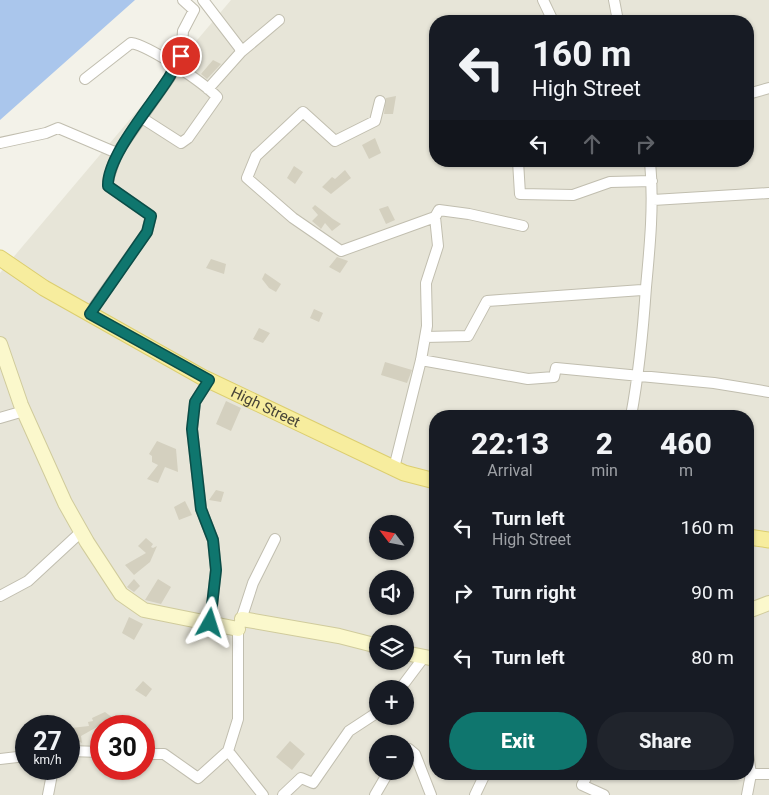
<!DOCTYPE html>
<html lang="en">
<head>
<meta charset="utf-8">
<style>
  body { margin:0; font-family:Roboto,sans-serif; background:#20242c; color:#f1f3f6; height:100vh; display:flex; flex-direction:column; font-size:19px; white-space:nowrap }
  * { box-sizing:border-box; margin:0 }
  p { font-size:16px; color:#9ea1a6 }
  .icon { flex:none; width:28px; height:28px; fill:none; stroke:currentColor; stroke-width:2; stroke-linecap:round; stroke-linejoin:round }
  .map { position:relative; flex:1; overflow:hidden }
  .sheet { position:absolute; left:429px; top:410px; width:325px; height:370px; display:flex; flex-direction:column; background:#171b24; border-radius:20px; box-shadow:0 1px 4px #0004 }
  .sheet>* { flex:none }
  .hud { position:absolute; left:429px; top:15px; width:325px; height:152px; border-radius:20px; box-shadow:0 1px 4px #0004; background:#171b24; color:#f1f3f6; overflow:hidden }
  .needle { width:32px; rotate:302deg }
  .buttons { position:absolute; left:369px; top:515px; display:grid; gap:10px }
  .buttons a { display:grid; place-items:center; width:45px; height:45px; border-radius:50%; background:#171b24; box-shadow:0 1px 4px #0004; font-size:25px }
  .speed { position:absolute; left:15px; top:715px; display:flex; gap:10px; font-size:25px; font-weight:700; text-align:center }
  .speed>* { display:grid; place-content:center; width:65px; height:65px; border-radius:50%; background:#171b24; box-shadow:0 1px 4px #0004; line-height:1 }
  .speed small { font-size:12px; font-weight:400 }
  .speed .limit { border:8px solid #d22; background:#fff; color:#111 }
  .pin { position:absolute; display:grid; place-items:center; width:42px; height:42px; color:#fff; margin:-21px; border:2px solid #fff; border-radius:50%; box-shadow:0 1px 5px #0007 }
  .me { position:absolute; width:55px; margin:-28px; rotate:6deg; stroke-linejoin:round; filter:drop-shadow(0 0 4px #0008) }
  .turn { display:flex; align-items:center; gap:18px; height:105px; padding:0 20px; font-size:22px }
  .turn .icon { width:65px; height:65px; stroke-width:2.5 }
  .turn b { display:block; font-size:35px; line-height:42px }
  .lanes { display:flex; align-items:center; height:48px; padding:0 20px; background:#0003; justify-content:center; gap:25px; direction:ltr }
  .lanes .off { opacity:.35 }
  .eta { display:flex; justify-content:space-evenly; align-items:center; height:85px; text-align:center }
  .eta b { font-size:30px; font-weight:800; line-height:35px }
  .button { display:flex; gap:10px; margin-top:auto; padding:10px 20px }
  .button a { flex:1; height:58px; border-radius:30px; background:#0f766e; color:#fff; font-size:20px; font-weight:800; line-height:58px; text-align:center }
  .button a+a { background:#20242c; color:#f1f3f6 }
  ul { padding:0; list-style:none }
  li { display:flex; align-items:center; gap:15px; height:65px; padding:0 20px }
  li div { flex:1 }
  li b { display:block; font-size:19px }
  li em { font-style:normal }
  .map>svg:first-child { display:block }
  .residential { fill:#e7e5d8; fill-rule:evenodd }
  .water { fill:#aac6ec }
  .building { fill:#d4d0bf }
  .lines { fill:none; stroke-linecap:round; stroke-linejoin:round }
  .street-casing { stroke:#c1beaf; stroke-width:12 }
  .secondary-casing { stroke:#d0cb9c; stroke-width:16 }
  .primary-casing { stroke:#dcce6f; stroke-width:17 }
  .street { stroke:#fff; stroke-width:10 }
  .secondary { stroke:#fbf8cc; stroke-width:14 }
  .primary { stroke:#f7ed9e; stroke-width:15 }
  .route-casing { stroke:#0a4d48; stroke-width:12 }
  .route { stroke:#0f766e; stroke-width:9 }
  .labels { text-anchor:middle; stroke-width:4; stroke-linejoin:round; paint-order:stroke }
  .street-label { font-size:15px; fill:#474438; stroke:#fff }
</style>
</head>
<body>
<div class="map">
<svg width="769" height="795" viewBox="0 0 769 795">
  <rect width="100%" height="100%" fill="#f3f2e9"/>
  <path class="residential" d="M231,0H769V795H0V273ZM435,21H748V161H435ZM435,416H748V774H435ZM378,524H405V551H378ZM378,579H405V606H378ZM378,634H405V661H378ZM378,689H405V716H378ZM26,726H69V769H26ZM101,726H144V769H101ZM378,744H405V771H378Z"/>
  <path class="water" d="M0,0H135L0,120Z"/>
  <path class="building" d="M213,60L221,64L207,79L201,74Z
    M396,96L393,114H384L386,98Z
    M375,138L381,153L369,159L362,145Z
    M294,166L303,172L295,184L287,178Z
    M345,170L351,178L331,194L322,187L332,177L335,179Z
    M315,205L333,219L341,224L332,231L325,223L321,229L319,227L312,221L318,215L312,208Z
    M388,206L395,220L386,224L379,209Z
    M337,257L348,261L340,273L329,267Z
    M211,259L226,264L224,274L206,268Z
    M265,273L281,284L276,292L269,288L262,279Z
    M314,309L323,313L319,322L310,318Z
    M259,328L270,333L263,343L253,339Z
    M385,362L412,370L407,383L381,375Z
    M226,401L241,408L231,431L216,424Z
    M157,441L176,449L178,472L165,467L158,483L147,479L158,465L152,462V456L149,454Z
    M216,490L224,492L221,502L209,500Z
    M185,501L192,515L179,520L174,507Z
    M146,538L153,544L151,547L153,548L157,546L150,562L134,575L125,565L146,553L138,546Z
    M134,579L140,586L134,592L127,587Z
    M158,579L171,587L161,604L145,600Z
    M129,617L143,624L134,640L122,633Z
    M143,681L152,689L146,697L135,690Z
    M105,712L113,718L81,736L82,743L72,738L71,728L89,726L88,722L93,721L92,718Z
    M290,741L305,754L292,770L276,757Z"/>
  <g class="lines">
    <defs>
      <path id="street" d="M203,0L239,47L241,52L208,89
        M543,0L553,21
        M614,0L618,21
        M241,52L279,20
        M85,79L131,43C150,46 204,83 217,97L188,138L181,143L142,118
        M748,94L769,88
        M380,101L375,121L335,141L303,112L256,156L247,178L293,218L341,251L435,217
        M0,143L46,133L58,128L117,153
        M518,161L520,194L573,195L610,182L652,181
        M653,200L769,193
        M89,314L147,232L151,216L108,186V180L117,153L170,77L181,56L183,31L194,10L183,0
        M425,337L468,336L487,301L642,290
        M421,360L528,379L554,377L556,368L714,383L769,392
        M209,380L195,402L192,429L201,509L213,540L216,570L210,623
        M631,416C639,373 643,331 646,287C650,245 654,203 650,161
        M0,418L24,411
        M394,468L421,360L427,326L426,283L438,246L435,217L439,210L469,214L523,226
        M0,596L28,581L81,532
        M400,689L424,657
        M69,751L101,752
        M228,751L263,795
        M405,751L409,749L415,754L431,795
        M144,754H164L198,778L228,751L238,719V629L253,583L275,539
        M0,759L26,756
        M588,774L582,785L604,795
        M751,774H769
        M48,795L53,769
        M283,795L301,778L313,783L349,731L378,712
        M375,795L389,771
        M475,795L485,774
        M747,795L751,774L748,754"/>
      <path id="secondary" d="M0,344L21,405L65,503L87,542L121,594L144,610L238,629
        M748,611L769,603
        M242,619L339,636L378,646
        M405,653L435,659"/>
      <g id="primary">
        <path id="s1" d="M0,258L44,288L202,377L404,473L435,481"/>
        <path d="M748,537L769,540"/>
      </g>
    </defs>
    <use href="#street" class="street-casing"/>
    <use href="#secondary" class="secondary-casing"/>
    <use href="#primary" class="primary-casing"/>
    <use href="#street" class="street"/>
    <use href="#secondary" class="secondary"/>
    <use href="#primary" class="primary"/>
  </g>
  <g class="lines">
    <defs>
      <path id="route" d="M181,56C175,63 173,72 168,79C151,106 107,156 108,186L151,216L147,232L90,314L209,380L195,402L192,429L201,509L213,540L216,570L210,623"/>
    </defs>
    <use href="#route" class="route-casing"/>
    <use href="#route" class="route"/>
  </g>
  <g class="labels">
    <g class="street-label">
      <text dy="5" stroke="none"><textPath href="#s1" startOffset="305">High Street</textPath></text>
    </g>
  </g>
</svg>
<div class="buttons">
<a><svg class="needle" viewBox="-14 -14 28 28"><path d="M0-13l5 13h-10z" fill="#e53935"/><path d="M0 13l5-13h-10z" fill="#9ea1a6"/></svg></a>
<a><svg class="icon" aria-label="sound" viewBox="0 0 24 24"><path d="M4 9h4l5-4v14l-5-4H4zM17 9q2 3 0 6"/></svg></a>
<a><svg class="icon" aria-label="layers" viewBox="0 0 24 24"><path d="M12 4l9 5-9 5-9-5zM3 14l9 5 9-5"/></svg></a>
<a>+</a>
<a>−</a>
</div>
<div class="speed"><div>27<small>km/h</small></div><div class="limit">30</div></div>
<div class="pin" style="left:181px;top:56px;background:#d93025"><svg class="icon" aria-label="arrive" viewBox="0 0 24 24"><path d="M6 21V4h12l-3 4 3 4H6"/></svg></div>
<svg class="me" style="left:210px;top:623px" viewBox="-20 -20 40 40"><path d="M0-17L14 15 0 8-14 15z" fill="#0f766e" stroke="#fff" stroke-width="4"/></svg>
<div class="hud">
<div class="turn"><svg class="icon" aria-label="left" viewBox="0 0 24 24"><path d="M17 20v-9H6M10 6l-5 5 5 5"/></svg><div><b>160 m</b>High Street</div></div>
<div class="lanes"><svg class="icon" aria-label="left" viewBox="0 0 24 24"><path d="M17 20v-9H6M10 6l-5 5 5 5"/></svg><svg class="icon off" aria-label="ahead" viewBox="0 0 24 24"><path d="M12 20V5M6 11l6-6 6 6"/></svg><svg class="icon off" aria-label="right" viewBox="0 0 24 24"><path d="M7 20v-9h11M14 6l5 5-5 5"/></svg></div>
</div>
<section class="sheet">
<div class="eta">
<div><b>22:13</b><p>Arrival</p></div>
<div><b>2</b><p>min</p></div>
<div><b>460</b><p>m</p></div>
</div>
<ul>
<li><svg class="icon" aria-label="left" viewBox="0 0 24 24"><path d="M17 20v-9H6M10 6l-5 5 5 5"/></svg><div><b>Turn left</b><p>High Street</p></div><em>160 m</em></li>
<li><svg class="icon" aria-label="right" viewBox="0 0 24 24"><path d="M7 20v-9h11M14 6l5 5-5 5"/></svg><div><b>Turn right</b></div><em>90 m</em></li>
<li><svg class="icon" aria-label="left" viewBox="0 0 24 24"><path d="M17 20v-9H6M10 6l-5 5 5 5"/></svg><div><b>Turn left</b></div><em>80 m</em></li>
</ul>
<div class="button"><a>Exit</a><a>Share</a></div>
</section>
</div>
</body>
</html>
